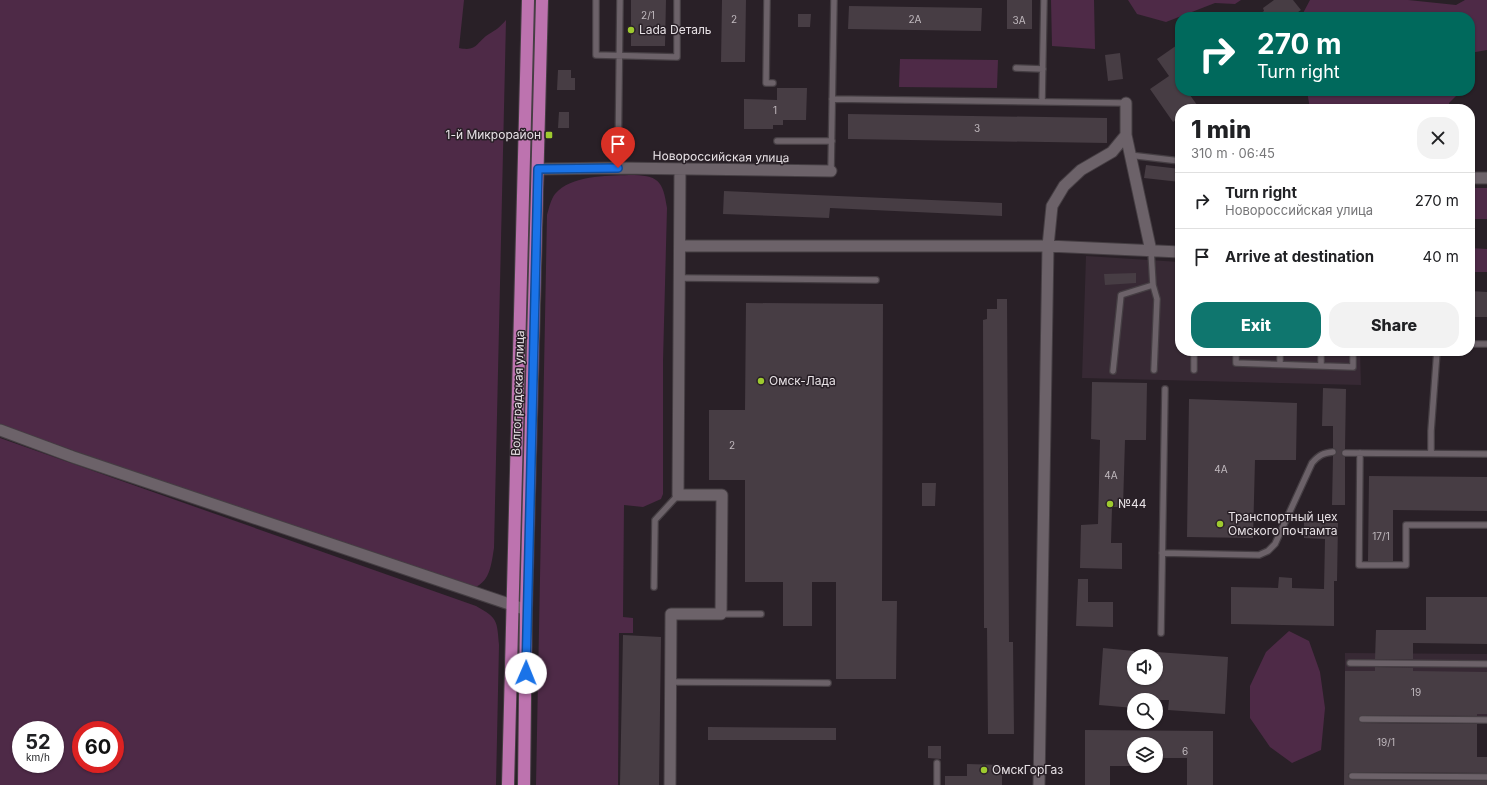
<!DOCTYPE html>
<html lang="en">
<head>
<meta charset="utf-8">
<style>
  body { margin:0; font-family:Inter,sans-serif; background:#f2f2f2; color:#202124; height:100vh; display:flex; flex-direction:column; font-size:15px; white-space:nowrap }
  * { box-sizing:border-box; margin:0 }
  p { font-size:13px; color:#757577 }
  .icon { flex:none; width:22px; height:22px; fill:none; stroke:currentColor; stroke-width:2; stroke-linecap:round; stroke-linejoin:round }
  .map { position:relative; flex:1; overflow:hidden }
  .panel { position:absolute; left:1175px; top:104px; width:300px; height:252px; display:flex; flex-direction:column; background:#fff; border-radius:16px; box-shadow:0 1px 3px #0004 }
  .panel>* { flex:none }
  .banner { position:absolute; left:1175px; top:12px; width:300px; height:84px; border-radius:16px; box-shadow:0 1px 3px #0004; background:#00695c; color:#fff; overflow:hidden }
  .fabs { position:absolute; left:1127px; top:649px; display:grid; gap:8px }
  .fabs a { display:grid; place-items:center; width:36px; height:36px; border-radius:50%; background:#fff; box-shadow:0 1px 3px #0004; font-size:20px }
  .speed { position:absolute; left:12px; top:721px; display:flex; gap:8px; font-size:20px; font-weight:700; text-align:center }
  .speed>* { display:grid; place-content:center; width:52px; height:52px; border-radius:50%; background:#fff; box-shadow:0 1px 3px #0004; line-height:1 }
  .speed small { font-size:10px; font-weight:400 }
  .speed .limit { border:6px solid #d22; background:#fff; color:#111 }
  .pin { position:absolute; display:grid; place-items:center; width:34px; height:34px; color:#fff; margin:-41px -17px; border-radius:50% 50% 50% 0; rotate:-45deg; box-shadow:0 0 4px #0007 }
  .pin .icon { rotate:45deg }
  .me { position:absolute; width:44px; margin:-22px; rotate:1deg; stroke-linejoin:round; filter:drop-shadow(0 0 3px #0008) }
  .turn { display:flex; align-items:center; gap:14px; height:84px; padding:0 16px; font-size:18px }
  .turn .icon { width:52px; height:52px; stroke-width:2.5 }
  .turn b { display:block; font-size:28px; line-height:34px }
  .round { display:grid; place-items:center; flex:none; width:42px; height:42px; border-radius:16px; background:#f2f2f2 }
  .summary { display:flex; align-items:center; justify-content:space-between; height:68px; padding:0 16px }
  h1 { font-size:24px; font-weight:800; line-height:30px }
  .action { display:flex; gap:8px; margin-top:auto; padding:8px 16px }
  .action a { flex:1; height:46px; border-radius:16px; background:#0f766e; color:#fff; font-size:16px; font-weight:800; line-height:46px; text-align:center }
  .action a+a { background:#f2f2f2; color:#202124 }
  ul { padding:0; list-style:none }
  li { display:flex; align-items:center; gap:12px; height:56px; padding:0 16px; border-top:1px solid #e0e0e0 }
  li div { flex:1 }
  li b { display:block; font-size:15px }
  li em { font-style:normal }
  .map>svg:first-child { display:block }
  .built { fill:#372934 }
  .green { fill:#4e2a47; fill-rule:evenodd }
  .building { fill:#473d44 }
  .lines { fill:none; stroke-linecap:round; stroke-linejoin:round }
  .lane-casing { stroke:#453e43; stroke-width:8 }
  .street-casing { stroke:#453e43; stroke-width:13 }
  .primary-casing { stroke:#453e43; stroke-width:14 }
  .lane { stroke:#6c6269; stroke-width:5.5 }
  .street { stroke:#6c6269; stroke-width:11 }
  .primary { stroke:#bd73af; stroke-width:12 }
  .route-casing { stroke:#114b97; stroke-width:10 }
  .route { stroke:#1a73e8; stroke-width:7 }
  .poi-dot { fill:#9eca2f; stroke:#292027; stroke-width:1.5 }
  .labels { text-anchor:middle; stroke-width:3; stroke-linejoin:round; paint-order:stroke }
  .number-label { font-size:10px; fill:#c0b9be }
  .poi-label { font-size:12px; fill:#e8e2e6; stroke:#292027; text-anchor:start }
  .street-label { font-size:12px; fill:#e8e2e6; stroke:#292027 }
</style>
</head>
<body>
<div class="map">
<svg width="1487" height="785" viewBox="0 0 1487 785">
  <rect width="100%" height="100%" fill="#292027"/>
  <path class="built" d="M1086,256L1180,262V351H1360L1361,385L1082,378Z
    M1345,653L1487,654V723L1345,722Z"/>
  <path class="green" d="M0,0H464L459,48C478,52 476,42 489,34C496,30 500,27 506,20L494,548C491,566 490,583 471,589L0,425Z
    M1051,0H1094L1095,49L1052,46Z
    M1128,0H1241L1235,4L1215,3L1166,22L1137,14Z
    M1310,0H1408L1456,5L1465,0H1487V50L1470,53V17H1301Z
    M900,59L998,60L997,88L899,87Z
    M1307,91H1461L1449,103V109H1310Z
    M629,175C658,175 663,180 667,208L663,361V494L661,499L643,507L624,505L623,617L633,618V633H619L618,785H536L547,215C549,208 551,199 555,194C571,175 606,176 629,175Z
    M1470,188H1487V219H1470Z
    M1470,248L1487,249V272H1470Z
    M0,438L476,606C498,618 497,621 499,645L496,785H0ZM21,730H55V764H21ZM81,730H115V764H81Z
    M1289,631L1309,641L1320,672L1325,708L1321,750L1292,763L1270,747L1250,718V686L1266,652Z"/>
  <path class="building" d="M631,0H666L665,46H631Z
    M722,0H746L745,62H721Z
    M1007,0H1032V29H1007Z
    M1274,0H1293L1301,10L1291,17H1255L1264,11L1263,8Z
    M849,6L982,8L981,31L848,29Z
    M798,14H811L810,27H798Z
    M1180,43V91H1187L1200,109H1180V117L1173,122L1150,89L1169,76L1157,59Z
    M1120,53L1123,79L1108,81L1105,55Z
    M558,70H571V78H575V90H557Z
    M777,88H807L806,120H783V125H773V129H744V99L777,100Z
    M559,112H569V128H558Z
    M848,114L1107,118V143L848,139Z
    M1146,165L1180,169V182L1144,178Z
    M724,191L1002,203V216L830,208L829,218L723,214Z
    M1136,273V283L1105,285L1104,274Z
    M1470,291L1487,292V317H1470Z
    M997,299H1007L1009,642H1013L1014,734H988L987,628H984L983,320L987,319V309H997Z
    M746,303L883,304L882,601H897L896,679H836V582H812V626H783V582H745V480H709V410H745Z
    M1092,382L1147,383L1146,440H1125L1123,507H1112L1111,543H1122V569L1080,568L1081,525L1098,524L1100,440L1091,439Z
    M1323,388L1346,389L1345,449L1341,453L1345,457V505H1332L1333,456L1337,452L1333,448V426H1322Z
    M1189,399L1297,403L1296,460H1255L1253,538L1187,537Z
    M1369,476L1487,477V511L1393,510V561H1368Z
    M922,483H936L935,506H922Z
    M1304,522L1338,523L1337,581H1334V626L1231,624V587L1278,588L1279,577L1292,578V588L1324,589L1325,539L1304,538Z
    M1078,579H1088V602H1113V627L1076,626Z
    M1426,597H1487V644L1413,643V659H1375L1376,630H1426Z
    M623,635L661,637L659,785H620Z
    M1103,648L1134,651V678H1156V652L1228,657L1225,714L1168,710L1169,700H1134V708L1099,705Z
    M1375,667L1413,668V671L1487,672V714H1477V716L1362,715L1358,719L1362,723L1477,724V757H1487V773L1352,772L1348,774L1349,778L1352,780L1487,781V785H1344L1345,671H1375Z
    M708,727L836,728V740H708Z
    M1085,730L1213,731V785H1187V758H1156V744H1134V766H1110V785H1085Z
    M928,746H941V759L928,758Z
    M967,764L1002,765V785H945V776H967Z"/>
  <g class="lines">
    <defs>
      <path id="lane" d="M596,0V55L677,57V0
        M767,0L766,83H773
        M1016,68L1043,69
        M832,99L1126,103
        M1042,102L1044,0
        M777,141H832
        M1129,155L1180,161
        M618,168L620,0
        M831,171L834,0
        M1151,251L1153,285L1157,299L1154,370
        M680,278L876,280
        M1470,344H1487
        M1236,351V363L1353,367V351
        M1280,364V351
        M1321,366V351
        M1194,370V351
        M1113,371L1121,295L1153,285
        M1345,453L1487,454
        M1360,453L1359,565H1406V525H1487
        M1431,453V431L1437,351
        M1162,553L1259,555L1268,551L1275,544L1312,463C1319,455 1323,453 1333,452
        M654,587L655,520L678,495
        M721,614H761
        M1161,633L1165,389
        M1350,663L1487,664
        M670,682L828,683
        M1362,719L1487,720
        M1352,776L1487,777
        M937,785V763"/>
      <path id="street" d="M1126,103V135L1151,251
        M539,169L618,168L831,171
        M1470,178H1487
        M680,246H1048L1180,252
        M0,430L73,457L521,608
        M670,785L671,614H721L722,495H678L680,170
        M1039,785L1048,246L1052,206L1064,186L1081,170L1112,152L1126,135"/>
      <path id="primary" d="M508,785L528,0
        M524,785L526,609L542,0"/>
    </defs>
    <use href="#lane" class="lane-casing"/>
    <use href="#street" class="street-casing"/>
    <use href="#primary" class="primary-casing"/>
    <use href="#lane" class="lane"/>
    <use href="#street" class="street"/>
    <use href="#primary" class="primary"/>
  </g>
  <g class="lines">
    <defs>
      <path id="route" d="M526,673L538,169L618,168"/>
    </defs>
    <use href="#route" class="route-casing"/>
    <use href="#route" class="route"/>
  </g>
  <g class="poi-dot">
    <circle cx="631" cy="30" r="4"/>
    <rect x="545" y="131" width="8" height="8" rx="2"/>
    <circle cx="761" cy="381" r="4"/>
    <circle cx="1110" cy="504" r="4"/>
    <circle cx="1220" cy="524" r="4"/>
    <circle cx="984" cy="770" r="4"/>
  </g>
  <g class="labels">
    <g class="number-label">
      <text x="648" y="19">2/1</text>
      <text x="734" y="23">2</text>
      <text x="915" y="23">2А</text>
      <text x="1019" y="24">3А</text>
      <text x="775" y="114">1</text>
      <text x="977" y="132">3</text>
      <text x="732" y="449">2</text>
      <text x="1221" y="473">4А</text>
      <text x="1111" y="479">4А</text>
      <text x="1381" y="540">17/1</text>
      <text x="1416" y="696">19</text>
      <text x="1386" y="746">19/1</text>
      <text x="1185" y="755">6</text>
    </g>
    <g class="poi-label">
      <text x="639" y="34">Lada Dеталь</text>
      <text x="541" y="139" text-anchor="end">1-й Микрорайон</text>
      <text x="769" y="385">Омск-Лада</text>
      <text x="1118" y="508">№44</text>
      <text x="1228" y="521">Транспортный цех<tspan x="1228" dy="14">Омского почтамта</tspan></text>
      <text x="992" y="774">ОмскГорГаз</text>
    </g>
    <g class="street-label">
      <text transform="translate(721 157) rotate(1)" y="4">Новороссийская улица</text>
      <text transform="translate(518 393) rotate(-88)" y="4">Волгоградская улица</text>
    </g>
  </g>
</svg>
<div class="fabs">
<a><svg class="icon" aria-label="sound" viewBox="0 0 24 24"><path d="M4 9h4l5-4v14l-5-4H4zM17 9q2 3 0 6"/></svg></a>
<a><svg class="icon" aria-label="search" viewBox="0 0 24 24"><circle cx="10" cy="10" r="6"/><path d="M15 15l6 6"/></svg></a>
<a><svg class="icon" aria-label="layers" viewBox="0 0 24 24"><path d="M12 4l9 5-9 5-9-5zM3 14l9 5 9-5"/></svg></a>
</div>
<div class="speed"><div>52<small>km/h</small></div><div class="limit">60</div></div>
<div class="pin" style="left:618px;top:168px;background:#d93025"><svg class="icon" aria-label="arrive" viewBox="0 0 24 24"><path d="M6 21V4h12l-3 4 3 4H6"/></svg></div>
<svg class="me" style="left:526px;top:673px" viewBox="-20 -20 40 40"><circle r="19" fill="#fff"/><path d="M0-13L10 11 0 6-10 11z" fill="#1a73e8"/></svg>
<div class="banner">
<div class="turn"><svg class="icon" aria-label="right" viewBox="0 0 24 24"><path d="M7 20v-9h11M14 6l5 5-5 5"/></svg><div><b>270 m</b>Turn right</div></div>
</div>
<section class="panel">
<div class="summary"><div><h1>1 min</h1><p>310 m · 06:45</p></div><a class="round"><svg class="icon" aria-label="close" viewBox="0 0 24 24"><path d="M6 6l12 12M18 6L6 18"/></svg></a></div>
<ul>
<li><svg class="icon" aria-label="right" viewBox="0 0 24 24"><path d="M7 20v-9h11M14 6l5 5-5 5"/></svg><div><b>Turn right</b><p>Новороссийская улица</p></div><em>270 m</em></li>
<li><svg class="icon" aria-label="arrive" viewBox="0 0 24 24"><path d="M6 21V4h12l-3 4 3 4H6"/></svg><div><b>Arrive at destination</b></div><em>40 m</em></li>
</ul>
<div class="action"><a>Exit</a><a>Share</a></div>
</section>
</div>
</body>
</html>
